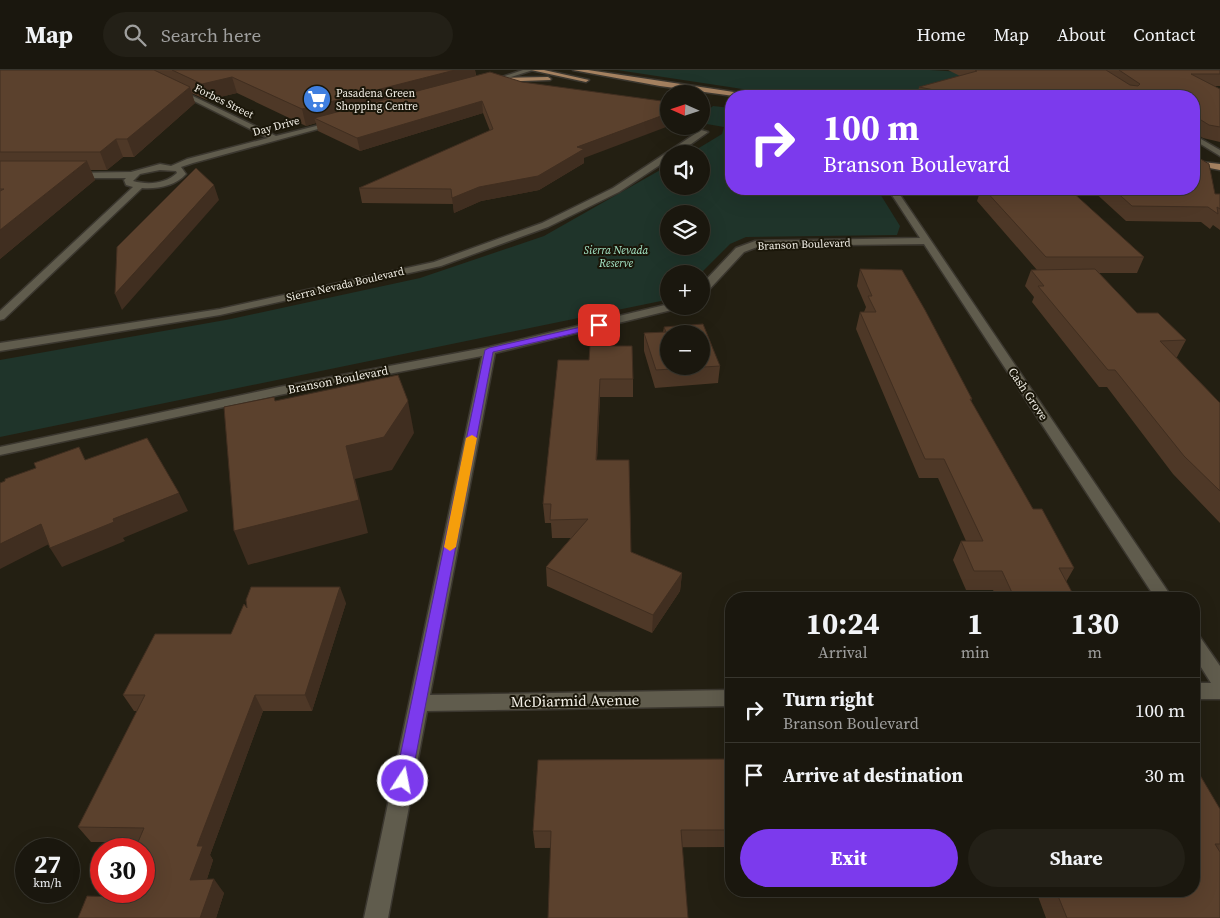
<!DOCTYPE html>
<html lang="en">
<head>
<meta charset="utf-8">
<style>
  body { margin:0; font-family:"Source Serif 4",serif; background:#232017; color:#f1f3f6; height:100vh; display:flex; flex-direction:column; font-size:19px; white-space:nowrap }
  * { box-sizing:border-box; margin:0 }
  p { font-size:16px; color:#9f9f9e }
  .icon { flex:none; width:28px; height:28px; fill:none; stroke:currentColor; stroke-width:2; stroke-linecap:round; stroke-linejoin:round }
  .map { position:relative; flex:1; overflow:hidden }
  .sheet { position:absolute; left:725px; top:522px; width:475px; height:305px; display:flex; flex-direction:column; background:#1a170e; border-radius:20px; box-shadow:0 5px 20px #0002,0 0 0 1px #38362e }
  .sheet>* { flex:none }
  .banner { position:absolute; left:725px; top:20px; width:475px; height:105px; border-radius:20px; box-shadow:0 5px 20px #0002,0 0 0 1px #38362e; background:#7c3aed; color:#fff; overflow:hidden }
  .needle { width:32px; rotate:273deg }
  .buttons { position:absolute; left:660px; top:15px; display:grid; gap:10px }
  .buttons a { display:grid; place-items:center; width:50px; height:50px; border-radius:50%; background:#1a170e; box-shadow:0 5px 20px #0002,0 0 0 1px #38362e; font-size:25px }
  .speed { position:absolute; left:15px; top:768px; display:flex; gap:10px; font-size:25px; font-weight:700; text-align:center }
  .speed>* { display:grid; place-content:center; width:65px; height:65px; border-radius:50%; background:#1a170e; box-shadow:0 5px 20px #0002,0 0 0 1px #38362e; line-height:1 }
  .speed small { font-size:12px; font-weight:400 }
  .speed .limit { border:8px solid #d22; background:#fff; color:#111 }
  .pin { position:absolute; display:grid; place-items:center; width:42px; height:42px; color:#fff; margin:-21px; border-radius:10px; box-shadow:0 2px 8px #0006 }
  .me { position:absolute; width:55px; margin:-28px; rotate:11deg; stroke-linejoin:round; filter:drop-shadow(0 0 4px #0008) }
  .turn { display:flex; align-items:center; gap:18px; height:105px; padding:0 15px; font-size:22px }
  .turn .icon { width:65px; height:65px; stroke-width:2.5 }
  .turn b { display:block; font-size:35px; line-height:42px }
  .eta { display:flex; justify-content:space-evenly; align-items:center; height:85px; text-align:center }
  .eta b { font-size:30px; font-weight:700; line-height:35px }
  .primary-button { display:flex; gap:10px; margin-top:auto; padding:10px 15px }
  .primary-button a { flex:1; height:58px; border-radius:30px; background:#7c3aed; color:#fff; font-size:20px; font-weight:700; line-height:58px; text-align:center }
  .primary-button a+a { background:#232017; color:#f1f3f6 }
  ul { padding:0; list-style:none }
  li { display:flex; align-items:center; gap:15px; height:65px; padding:0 15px; border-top:1px solid #38362e }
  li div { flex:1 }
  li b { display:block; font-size:19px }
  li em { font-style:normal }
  header { display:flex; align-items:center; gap:30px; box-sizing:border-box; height:70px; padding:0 25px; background:#1a170e; border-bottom:1px solid #38362e }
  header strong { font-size:24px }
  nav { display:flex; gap:28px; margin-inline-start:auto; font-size:18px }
  .search { width:350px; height:45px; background:#232017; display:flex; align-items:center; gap:12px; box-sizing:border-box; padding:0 18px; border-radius:28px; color:#9f9f9e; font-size:19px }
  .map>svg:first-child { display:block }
  .green { fill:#1f342a; fill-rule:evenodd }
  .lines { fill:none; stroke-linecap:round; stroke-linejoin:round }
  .minor-casing { stroke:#3b372f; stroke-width:3 }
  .major-casing { stroke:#3b372f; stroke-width:3 }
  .minor { fill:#605c4d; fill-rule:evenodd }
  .major { fill:#a48160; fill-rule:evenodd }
  .wall { fill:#4e3827 }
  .shaded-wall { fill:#402e20 }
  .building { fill:#5b412d; stroke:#402e20; fill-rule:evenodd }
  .route { fill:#7c3aed; stroke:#51269a }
  .slow { fill:#f59e0b }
  .labels { text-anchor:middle; stroke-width:4; stroke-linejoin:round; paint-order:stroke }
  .far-poi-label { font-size:11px; fill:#f2efe6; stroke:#1a1609; text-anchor:start }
  .far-street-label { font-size:11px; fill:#f2efe6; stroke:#1a1609 }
  .far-park-label { font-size:11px; font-style:italic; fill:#a7e8c9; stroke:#1a1609 }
  .street-label { font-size:12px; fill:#f2efe6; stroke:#1a1609 }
  .near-street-label { font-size:15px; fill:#f2efe6; stroke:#1a1609 }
</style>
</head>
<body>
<header>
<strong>Map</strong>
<div class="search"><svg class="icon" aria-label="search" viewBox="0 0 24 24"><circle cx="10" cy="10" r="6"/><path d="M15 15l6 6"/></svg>Search here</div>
<nav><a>Home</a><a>Map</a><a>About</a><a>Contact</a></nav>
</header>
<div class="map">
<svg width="1220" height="848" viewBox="0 0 1220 848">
  <rect width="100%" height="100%" fill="#231f12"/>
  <path class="green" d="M617,0H930L1026,6L923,26H789Z
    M713,36L731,38V119H877L900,156L897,165L746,167L730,174L700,204H669V227L661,231L0,367V290L231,249L420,208L544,166L669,95V116H701V84H689L722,64L724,57L701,53V46ZM669,144H701V176H669Z"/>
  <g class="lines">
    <defs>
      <path id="minor" d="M523,0H533L489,14L484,13Z
        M176,18L276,66L336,51L340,53L193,93L181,97L186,104C175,116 158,119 142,118L4,249L0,250V241L133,117L126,115L124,110L126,108H74L70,105L71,103L131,102L160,94L171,96L187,89L268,68L174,21L173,20ZM160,100L176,101L177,103C165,114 148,115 133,111L140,104Z
        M701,60L708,62L677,84H669V89L619,122L548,157L441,196L220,245L0,281V273L220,239L434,192L542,153L613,118Z
        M1194,65L1220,80V86L1194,70Z
        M888,119H896L1173,529H1156L924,174L760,176L744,182L705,224L701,225V215L736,178L755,171L920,168Z
        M669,234V236H681L680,238L495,283L430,625L731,620V636L427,641L388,848H364L482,286L279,325L0,385V377L279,317L489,277Z
        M1194,565L1200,567L1220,596V629H1194V613H1211L1194,586Z"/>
      <path id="major" d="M531,0H544L589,10L586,12Z
        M573,0H588L747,24L750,26H734L660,16Z
        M548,7L551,9L550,10L496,12L493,10L496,8Z
        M1194,91L1220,94V100L1194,95Z"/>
    </defs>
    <use href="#minor" class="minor-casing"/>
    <use href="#major" class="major-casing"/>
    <use href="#minor" class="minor"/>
    <use href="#major" class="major"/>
  </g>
  <path class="wall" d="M0,0H475L476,5L584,88V93L539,120L481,131L454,143L453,134L362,133L359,118L490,61L483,43L360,81L318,61L316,53L306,56L237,23L207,30L191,23L195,33L134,87H123L107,100H91L95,110L0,189Z
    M948,0H1220V16H1214L1220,19V72L1203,68L1195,63L1194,64V26H917L919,17L960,6Z
    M981,119H1069L1144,187L1137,203H1099L1137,243L1186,270L1177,287H1176L1220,333V453L1173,404L1107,317H1099L1032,232L1034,227L1025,216L1031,200H1037L977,131Z
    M1091,119H1194L1215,124H1220V160L1213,155L1210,159L1201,152L1126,151Z
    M860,199L972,329L971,331L1033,439L1074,498L1066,512L1074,526L1073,529H997L993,520H966L953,490L961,471H966L938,408H919L856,259L860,242H864L866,237L857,216Z
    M664,257L720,296L718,313L655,318L644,281V263L663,262Z
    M558,290L633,309V327H600L597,390L631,482L682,503L680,521L652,563L547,516L546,497L571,468H552L551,453H545L543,434Z
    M346,533L312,641H263L210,785L213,790L207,809L224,823L216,848H78L114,827L138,772H91L78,757L137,641H134L123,625L231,564L247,538Z
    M731,689V777L535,778L533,761Z
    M1220,739V848H1046L1036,821H1194Z"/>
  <path class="shaded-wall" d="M455,0H475L476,8L314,48L316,53L306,56L302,39Z
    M232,7L237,23L207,30L202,14Z
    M190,17L195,33L134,87L127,69Z
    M482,31L483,43L360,81L357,68Z
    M669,43V56L584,88V93L539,120L481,131L454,143L452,128L577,77Z
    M1201,50L1195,63L1194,64V61L1198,52Z
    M116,69L123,87L107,100L100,82Z
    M87,91L95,110L0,189V160Z
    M214,115L219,130L122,240L115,224Z
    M600,309V327L596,408V390Z
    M408,331L414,363L392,400L355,409L368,463L248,495L234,461L346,376Z
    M179,423L188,441L123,468L125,471L62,497L50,478L113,449Z
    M41,454L53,472L0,499V474Z
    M682,503L680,521L652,563L653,545Z
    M340,517L346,533L312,641L305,625Z
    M255,625L263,641L210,785L213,790L202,824L190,810L197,776Z
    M214,809L224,823L216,848H200Z"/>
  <path class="building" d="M0,0H154L190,17L127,69H116L100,82H0Z
    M172,0H455L302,39L232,7L202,14Z
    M975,0H1106L1130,15L1138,16L1140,14L1119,0H1220V4H1191L1220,19V57L1209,55L1201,50L1198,52L1194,51V26H1098L1093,25V26H965L919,17L977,1Z
    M490,2L522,12L669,32V43L577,77L584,79L538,106L479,117L452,128L451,119L359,118L493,59L482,31L357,68L314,48Z
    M1194,85L1209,94L1215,124H1220V139L1217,137L1218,144L1208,137L1132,136L1113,119H1194Z
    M0,91H87L0,160V121L4,119H0Z
    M196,98L214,115L115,224L117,177Z
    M984,119H1069L1144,187H1046Z
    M860,199L902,200L925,240L972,329H970L1033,439H1042L1074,498H1059L1074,526H1053L1054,529H1015L1002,501H974L961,471H983L944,389H925L860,242H876L868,226H872Z
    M1095,199L1137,243H1158L1186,270L1160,271L1220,333V421L1184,386L1115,300H1108L1038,216H1044L1031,200Z
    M703,254L720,296L656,300L644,263L666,262L664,257ZM669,264H701V296H669Z
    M590,276H632L633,309H600L596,390H629L631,482L682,503L653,545L546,497L588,449L550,450L551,434H543L558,290H589Z
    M398,305L408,331L384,367L346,376L359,430L234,461L224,337L274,327L275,331Z
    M147,368L179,423L113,449L114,452L50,478L41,454L0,474V413L5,411V409L36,398L34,393L79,377L85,390Z
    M251,517H340L305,625H255L197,776H203L190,810L214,809L200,848H78L87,826L114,827L117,821H144V779H135L144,758L78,757L145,625H123L155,564H231L244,534L247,538L246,530Z
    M731,689V760H681L688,848H548L551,761H533L538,690Z
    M1194,700H1197L1220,739V774H1215L1220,782V848H1067L1056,821H1194Z"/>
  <path class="route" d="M599,253L603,255L602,257L493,282L411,711L409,717L403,719L398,717L395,711L485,280L489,278Z"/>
  <path class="slow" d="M472,365L477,368L456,477L450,481L444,477L466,368Z"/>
  <defs>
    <symbol id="supermarket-disc" viewBox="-11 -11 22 22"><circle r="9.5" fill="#3f7fe0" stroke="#1a1609"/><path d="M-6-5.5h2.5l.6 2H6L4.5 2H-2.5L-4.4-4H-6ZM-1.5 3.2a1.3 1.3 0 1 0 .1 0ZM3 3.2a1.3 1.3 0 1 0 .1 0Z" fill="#fff"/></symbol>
  </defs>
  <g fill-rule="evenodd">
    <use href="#supermarket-disc" x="301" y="13" width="32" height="32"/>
  </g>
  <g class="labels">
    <g class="far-poi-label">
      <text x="336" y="27">Pasadena Green<tspan x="336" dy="13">Shopping Centre</tspan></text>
    </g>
    <g class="far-street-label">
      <text transform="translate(224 31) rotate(26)" y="4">Forbes Street</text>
      <text transform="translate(276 56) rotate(-15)" y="4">Day Drive</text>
      <text transform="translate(804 174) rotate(-2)" y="4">Branson Boulevard</text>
      <text transform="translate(345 214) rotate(-13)" y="4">Sierra Nevada Boulevard</text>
    </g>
    <g class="far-park-label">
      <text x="616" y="184">Sierra Nevada<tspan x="616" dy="13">Reserve</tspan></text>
    </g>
    <g class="street-label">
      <text transform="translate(338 310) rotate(-11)" y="4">Branson Boulevard</text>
      <text transform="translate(1028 324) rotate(56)" y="4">Cash Grove</text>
    </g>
    <g class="near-street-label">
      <text transform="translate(575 631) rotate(-1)" y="5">McDiarmid Avenue</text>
    </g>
  </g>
</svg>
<div class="buttons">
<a><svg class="needle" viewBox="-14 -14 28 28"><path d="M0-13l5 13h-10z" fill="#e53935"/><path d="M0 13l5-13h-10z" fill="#9f9f9e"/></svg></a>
<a><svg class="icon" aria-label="sound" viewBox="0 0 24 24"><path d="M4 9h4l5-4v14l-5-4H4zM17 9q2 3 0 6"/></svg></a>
<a><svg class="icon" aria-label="layers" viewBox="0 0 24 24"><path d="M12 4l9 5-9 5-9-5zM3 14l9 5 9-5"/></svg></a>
<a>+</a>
<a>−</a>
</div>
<div class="speed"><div>27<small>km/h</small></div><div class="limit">30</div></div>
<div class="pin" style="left:599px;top:255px;background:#d93025"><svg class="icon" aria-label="arrive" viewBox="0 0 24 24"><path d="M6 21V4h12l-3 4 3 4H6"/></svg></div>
<svg class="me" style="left:403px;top:711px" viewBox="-20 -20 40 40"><circle r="17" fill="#7c3aed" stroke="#fff" stroke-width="3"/><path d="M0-11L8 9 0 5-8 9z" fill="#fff"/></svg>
<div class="banner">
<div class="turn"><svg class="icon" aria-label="right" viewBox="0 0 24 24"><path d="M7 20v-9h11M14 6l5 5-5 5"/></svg><div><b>100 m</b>Branson Boulevard</div></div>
</div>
<section class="sheet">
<div class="eta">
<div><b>10:24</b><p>Arrival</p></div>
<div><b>1</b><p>min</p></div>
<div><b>130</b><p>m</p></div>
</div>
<ul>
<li><svg class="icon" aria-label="right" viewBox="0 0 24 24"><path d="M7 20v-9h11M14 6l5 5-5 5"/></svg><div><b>Turn right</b><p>Branson Boulevard</p></div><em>100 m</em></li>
<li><svg class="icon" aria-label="arrive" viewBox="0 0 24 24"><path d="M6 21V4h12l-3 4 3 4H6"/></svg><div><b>Arrive at destination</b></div><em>30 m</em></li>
</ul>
<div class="primary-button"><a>Exit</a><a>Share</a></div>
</section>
</div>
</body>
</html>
